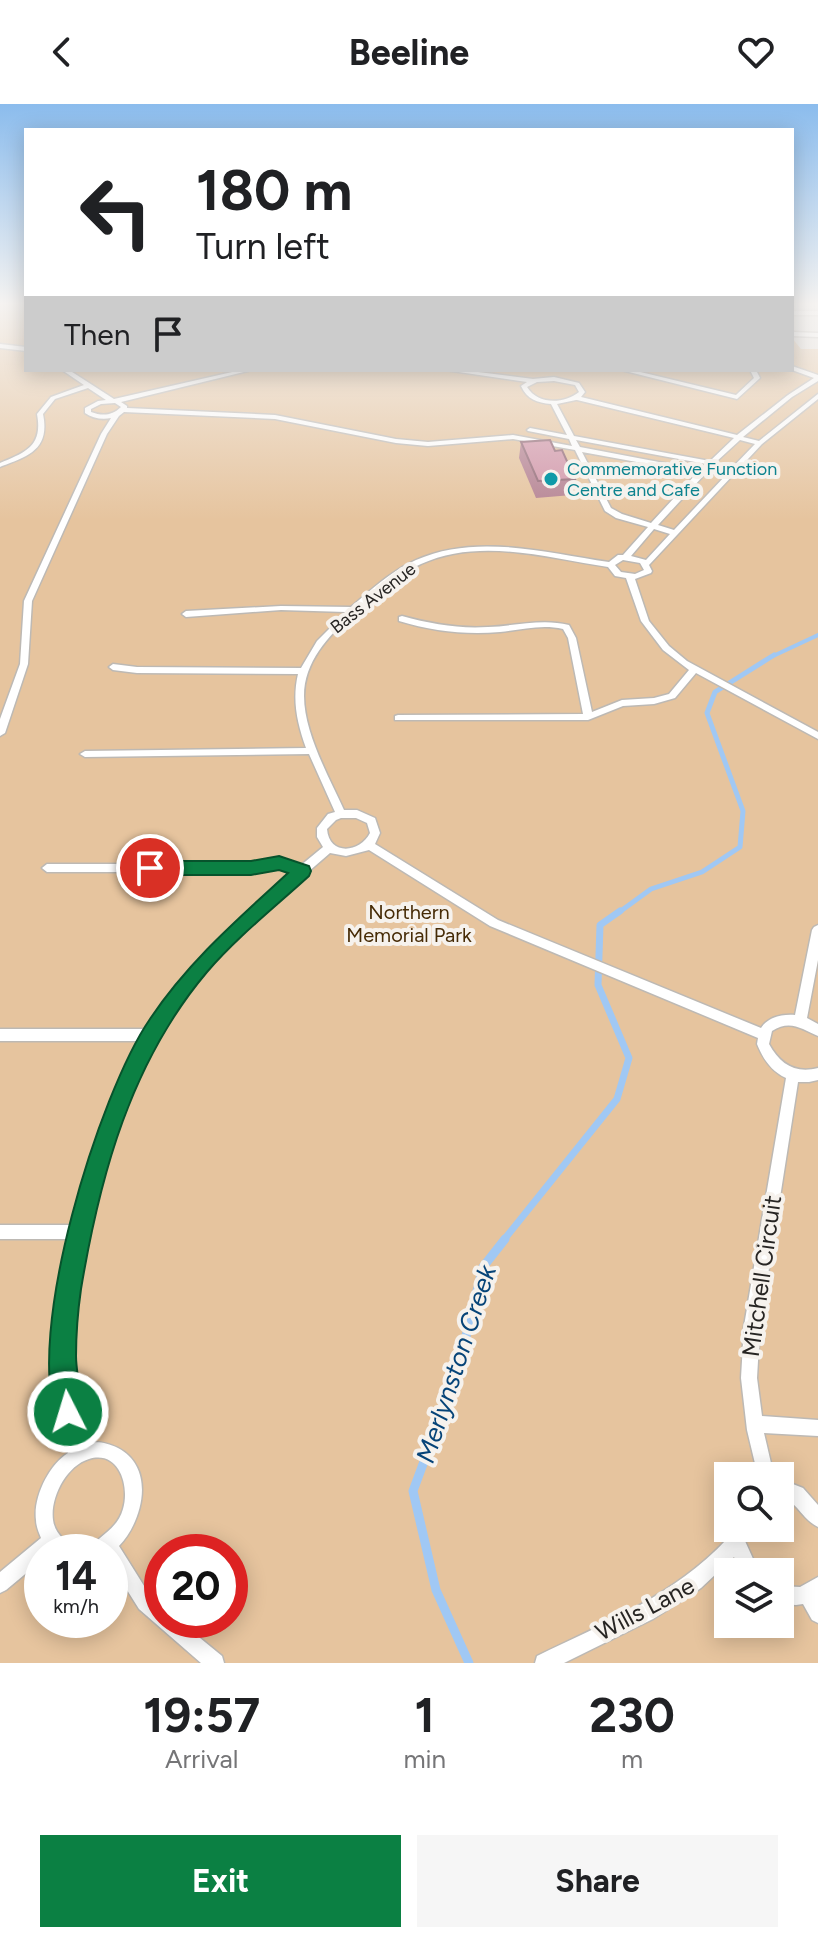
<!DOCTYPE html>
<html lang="en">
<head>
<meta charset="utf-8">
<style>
  body { margin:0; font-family:Figtree,sans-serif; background:#f6f6f6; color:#202124; height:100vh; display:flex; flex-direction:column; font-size:30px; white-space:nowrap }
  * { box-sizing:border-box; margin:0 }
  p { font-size:26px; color:#757577 }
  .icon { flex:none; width:44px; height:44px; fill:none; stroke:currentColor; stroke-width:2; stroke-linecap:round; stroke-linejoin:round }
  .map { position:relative; height:1559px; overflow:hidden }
  .details { display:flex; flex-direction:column; background:#fff; flex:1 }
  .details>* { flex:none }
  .banner { position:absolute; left:24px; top:24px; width:770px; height:244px; border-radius:0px; box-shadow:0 4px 20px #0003; background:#fff; color:#202124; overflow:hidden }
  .controls { position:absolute; left:714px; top:1358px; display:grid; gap:16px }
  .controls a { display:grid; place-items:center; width:80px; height:80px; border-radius:0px; background:#fff; box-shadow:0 4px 20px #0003; font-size:40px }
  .speed { position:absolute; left:24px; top:1430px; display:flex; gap:16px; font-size:40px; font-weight:700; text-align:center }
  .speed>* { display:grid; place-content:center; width:104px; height:104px; border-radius:50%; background:#fff; box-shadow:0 4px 20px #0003; line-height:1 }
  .speed small { font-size:20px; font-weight:400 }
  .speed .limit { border:12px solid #d22; background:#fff; color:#111 }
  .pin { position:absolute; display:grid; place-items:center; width:68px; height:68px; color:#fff; margin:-34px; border:4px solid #fff; border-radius:50%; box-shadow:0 2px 8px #0007 }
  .me { position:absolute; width:88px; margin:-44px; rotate:355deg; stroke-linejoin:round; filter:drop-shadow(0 0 6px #0008) }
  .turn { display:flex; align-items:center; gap:28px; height:168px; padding:0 40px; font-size:36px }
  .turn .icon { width:104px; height:104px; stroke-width:2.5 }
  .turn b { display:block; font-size:56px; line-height:68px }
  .then { display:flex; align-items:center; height:76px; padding:0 40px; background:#0003; gap:16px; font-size:30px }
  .eta { display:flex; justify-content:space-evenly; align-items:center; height:136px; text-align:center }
  .eta b { font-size:48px; font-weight:700; line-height:56px }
  .primary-button { display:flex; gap:16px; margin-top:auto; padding:16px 40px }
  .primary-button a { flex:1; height:92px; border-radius:0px; background:#0b8043; color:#fff; font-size:32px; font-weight:700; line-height:92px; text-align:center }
  .primary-button a+a { background:#f6f6f6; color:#202124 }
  header { display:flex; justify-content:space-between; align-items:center; height:104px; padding:0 40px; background:#fff; font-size:36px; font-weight:700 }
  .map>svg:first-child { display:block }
  .green { fill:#e6c49e; fill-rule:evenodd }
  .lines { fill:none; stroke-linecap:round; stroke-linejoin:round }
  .stream-far3 { stroke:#a0c8f4; stroke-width:4 }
  .stream-far2 { stroke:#a0c8f4; stroke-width:5 }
  .stream-far1 { stroke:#a0c8f4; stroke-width:7 }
  .stream { stroke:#a0c8f4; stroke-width:9 }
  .service-casing { stroke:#bdb9b4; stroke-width:3 }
  .service { fill:#fff; fill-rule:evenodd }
  .wall { fill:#b58292 }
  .building { fill:#d297aa; stroke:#936a77; stroke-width:2 }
  .route { fill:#0b8043; stroke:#07532c; stroke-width:2 }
  .culture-dot { fill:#0f9aa8; stroke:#f6f2ed; stroke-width:3 }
  .labels { text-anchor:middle; stroke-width:8; stroke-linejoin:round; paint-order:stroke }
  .far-culture-label { font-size:18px; fill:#0d838f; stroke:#f6f2ed; text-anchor:start }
  .far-street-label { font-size:18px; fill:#272523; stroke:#f6f2ed }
  .park-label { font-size:20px; fill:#462b06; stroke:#f6f2ed }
  .near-street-label { font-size:24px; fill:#272523; stroke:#f6f2ed }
  .near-water-label { font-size:26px; font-style:italic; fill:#064478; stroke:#f6f2ed }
</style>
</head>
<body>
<header><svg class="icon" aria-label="back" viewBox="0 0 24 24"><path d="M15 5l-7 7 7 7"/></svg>Beeline<svg class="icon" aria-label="heart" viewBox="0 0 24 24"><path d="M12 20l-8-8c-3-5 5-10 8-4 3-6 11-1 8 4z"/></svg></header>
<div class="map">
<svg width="818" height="1559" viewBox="0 0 818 1559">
  <rect width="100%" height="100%" fill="#e9e5e0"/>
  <path class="green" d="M0,198H26V266H792V234L801,245H818V1559H0ZM728,1372H780V1424H728ZM42,1448H110V1516H42ZM162,1448H230V1516H162ZM728,1468H780V1520H728Z"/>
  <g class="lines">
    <path class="stream-far3" d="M771,553L818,531"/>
    <path class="stream-far2" d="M618,809L651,785L702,768L740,743L743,707L707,609L715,588L774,551"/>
    <path class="stream-far1" d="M503,1137L617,995L629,954L598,881L600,821L620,807"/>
    <path class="stream" d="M469,1559L436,1486L413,1387L457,1269L483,1163L505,1135"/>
    <defs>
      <path id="service" d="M792,207H818V211H792Z
        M792,228L818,229V233L792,232Z
        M0,240L26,243V247L0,244Z
        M792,262L818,271V277L792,293L743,333L759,337L818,290V295L762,340L649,461L652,467L651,469L635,475L649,517L669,542L687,557L818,628V635L696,569L675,594L654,600L623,602L588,616H395V612L398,611L583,610L568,534L563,525C541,520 521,526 500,528C465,531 432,527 399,517V513L402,512C431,520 459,525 488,523C516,522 542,514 569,521L576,534L592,608L622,596L654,594L669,590L689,566L663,546L641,517L626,474L615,472L608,463C548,454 480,433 421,460C395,471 374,493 352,511C328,532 304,558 304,592C304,629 329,673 344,706H357L375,714L380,729L375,740L498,816L761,924C768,913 782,910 795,911L812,826L814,823L818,821V856L807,914L818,920V932C802,925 790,915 772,927L769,940C780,960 795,970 818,964V976L809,978H798L760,1222L757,1274L762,1312L818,1316V1332L764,1329L774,1372H758L747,1326L741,1274L744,1222L786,974C771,967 763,955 757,940L758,934L490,822L369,746L346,752L330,749C277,795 221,840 179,899C127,972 101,1059 84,1147C78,1179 71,1211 71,1243C70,1276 76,1308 83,1340C97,1337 105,1338 118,1344C156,1364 143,1417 119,1442L151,1493L162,1502V1516H178L222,1552L224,1559H201L139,1505L110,1459V1448H88C95,1433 117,1427 123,1405C130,1382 119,1346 89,1355C66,1362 50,1394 53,1416C55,1431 67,1436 72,1448H42V1456L6,1486L0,1489V1468L41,1434C39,1429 36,1422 36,1416C33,1393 49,1361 68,1349C62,1318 56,1286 55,1254C54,1214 64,1174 72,1135H0V1121H74C88,1056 111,994 142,937H0V925H148C189,861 236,817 293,768L279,763L251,768H47L42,764L47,760H251L279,755L300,762L323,743L317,733V724L328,710L335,708L309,650L85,653L80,650L85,647L306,644C297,619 292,596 298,570L137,569L113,566L109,563L113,560L137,563L301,564L317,537L346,508L281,506L186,513L182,510L186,507L281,502L351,503C371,486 391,467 416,456C477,429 546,449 609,458L618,451H623L648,423L616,414L605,407L575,346L513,335L428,342L396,339L275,315L124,308L119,312L107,330L32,497L28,560L5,629L0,632V615L20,560L24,497L101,330L111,314C102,316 92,314 85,309V304L98,297L106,296L88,284L55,295L43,310C50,344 30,352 2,362L0,363V359C26,348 43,342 37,310L51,293L84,281L62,266H69L114,295L241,266H252L121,298L127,302V304L275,311L396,335L428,338L513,331L572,342L569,335L528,327L527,326L530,324L567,331L551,300C537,299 527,295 521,282L527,278L445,266H462L533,275L554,273L579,279L585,288L581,293L737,331L788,291L814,274L792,266ZM554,277L575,281L579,288C564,300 538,301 527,283L537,278ZM576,296H577L734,334L710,357L574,332L557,300ZM115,299L121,303C112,312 102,312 91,308V305L101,300ZM576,336L706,360L701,366L580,343ZM740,336L755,340L730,366H709L713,362L717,361L718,360L716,358ZM582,348L697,369L651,419L622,410L611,404ZM705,370H727L674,426L658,421ZM654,425L670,430L646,456L631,452ZM623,456L640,459L644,466L635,470L621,468L615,461ZM341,714H356L367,719L370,729C360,749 329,752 327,725L336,716Z
        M621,266H632L736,291L754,274L750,266H756L760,274L737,295Z
        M780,1375L803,1384L818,1401V1423C802,1415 798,1399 780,1391Z
        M728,1420V1424H744L745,1437L759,1468H741L734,1453L701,1484L653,1515L564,1559H535L537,1552C605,1519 675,1491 727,1435L726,1424Z
        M818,1473V1519L812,1516L803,1500L796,1501L780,1500V1482L800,1483Z"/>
    </defs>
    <use href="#service" class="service-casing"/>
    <use href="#service" class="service"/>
  </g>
  <path class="wall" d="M521,338L555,347L575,375L572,391L536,394L519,354Z"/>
  <path class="building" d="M550,336L555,347L562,346L575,375L538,377L521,338Z"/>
  <linearGradient id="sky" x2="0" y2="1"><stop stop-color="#8bbced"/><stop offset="0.48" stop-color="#f5f3f1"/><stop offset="1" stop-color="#f5f3f1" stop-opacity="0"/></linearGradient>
  <rect width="818" height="416" fill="url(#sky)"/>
  <path class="route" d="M279,752L309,762L311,767L309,772C275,803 237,833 207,868C131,958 100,1071 81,1185C78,1206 76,1230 76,1252C76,1273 85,1297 77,1317L68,1321L58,1317C23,1233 99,989 150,915C188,858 238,815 288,769L279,766L251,771H150L141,764L150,757H251Z"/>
  <circle class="culture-dot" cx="551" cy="375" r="8"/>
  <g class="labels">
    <g class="far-culture-label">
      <text x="567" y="371">Commemorative Function<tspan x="567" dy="21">Centre and Cafe</tspan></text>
    </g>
    <g class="far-street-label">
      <text transform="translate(373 494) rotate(-38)" y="6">Bass Avenue</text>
    </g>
    <g class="park-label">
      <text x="409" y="815">Northern<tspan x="409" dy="23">Memorial Park</tspan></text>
    </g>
    <g class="near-street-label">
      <text transform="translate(762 1172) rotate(-82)" y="8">Mitchell Circuit</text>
      <text transform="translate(645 1505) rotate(-28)" y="8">Wills Lane</text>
    </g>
    <g class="near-water-label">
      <text transform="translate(456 1260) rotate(-72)" y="9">Merlynston Creek</text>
    </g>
  </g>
</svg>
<div class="controls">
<a><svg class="icon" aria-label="search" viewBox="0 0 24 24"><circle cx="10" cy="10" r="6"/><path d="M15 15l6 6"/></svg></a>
<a><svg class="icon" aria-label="layers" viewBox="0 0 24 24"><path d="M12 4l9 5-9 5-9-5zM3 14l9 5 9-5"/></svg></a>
</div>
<div class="speed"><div>14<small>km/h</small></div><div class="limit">20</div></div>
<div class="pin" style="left:150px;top:764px;background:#d93025"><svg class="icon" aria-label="arrive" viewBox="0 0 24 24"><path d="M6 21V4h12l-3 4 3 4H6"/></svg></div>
<svg class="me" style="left:68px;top:1308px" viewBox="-20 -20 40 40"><circle r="17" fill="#0b8043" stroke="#fff" stroke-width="3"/><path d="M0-11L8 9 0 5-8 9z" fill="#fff"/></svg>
<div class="banner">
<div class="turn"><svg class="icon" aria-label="left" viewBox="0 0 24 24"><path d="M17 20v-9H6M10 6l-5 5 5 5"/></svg><div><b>180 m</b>Turn left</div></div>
<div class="then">Then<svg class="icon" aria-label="arrive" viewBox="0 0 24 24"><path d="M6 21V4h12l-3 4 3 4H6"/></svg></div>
</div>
</div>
<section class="details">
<div class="eta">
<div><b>19:57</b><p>Arrival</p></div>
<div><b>1</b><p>min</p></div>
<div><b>230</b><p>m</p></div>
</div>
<div class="primary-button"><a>Exit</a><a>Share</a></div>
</section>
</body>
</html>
